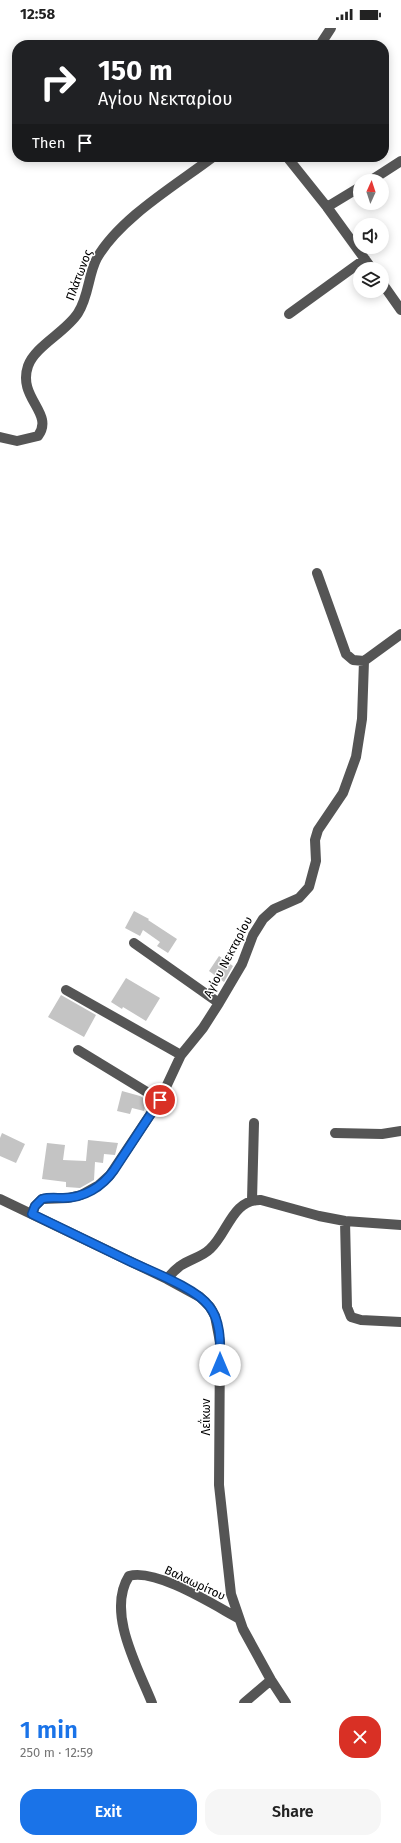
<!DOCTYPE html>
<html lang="en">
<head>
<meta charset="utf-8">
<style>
  body { margin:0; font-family:"Fira Sans",sans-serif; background:#f6f6f6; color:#222; height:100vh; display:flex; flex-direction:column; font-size:15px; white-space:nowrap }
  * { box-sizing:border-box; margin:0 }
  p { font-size:13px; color:#767676 }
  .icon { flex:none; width:22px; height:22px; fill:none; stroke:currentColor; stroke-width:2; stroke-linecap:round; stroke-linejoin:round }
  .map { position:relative; height:1675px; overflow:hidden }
  .side { display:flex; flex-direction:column; background:#fff; flex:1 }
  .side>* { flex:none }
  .guide { position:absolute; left:12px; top:12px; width:377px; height:122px; border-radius:16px; box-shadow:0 2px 10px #0003; background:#202124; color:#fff; overflow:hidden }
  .needle { width:26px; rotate:3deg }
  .fabs { position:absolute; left:353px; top:146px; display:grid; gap:8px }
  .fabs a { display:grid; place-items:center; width:36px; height:36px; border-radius:50%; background:#fff; box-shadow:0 2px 10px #0003; font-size:20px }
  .pin { position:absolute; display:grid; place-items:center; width:34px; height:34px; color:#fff; margin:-17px; border:2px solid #fff; border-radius:50%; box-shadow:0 1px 4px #0007 }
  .me { position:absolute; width:44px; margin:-22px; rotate:0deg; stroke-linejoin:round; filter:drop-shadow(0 0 3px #0008) }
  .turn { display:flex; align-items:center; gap:14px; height:84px; padding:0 20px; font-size:18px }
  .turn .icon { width:52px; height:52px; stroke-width:2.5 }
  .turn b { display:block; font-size:28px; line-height:34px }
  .then { display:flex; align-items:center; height:38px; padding:0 20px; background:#0003; gap:8px; font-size:15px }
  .round { display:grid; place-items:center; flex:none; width:42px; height:42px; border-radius:16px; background:#f6f6f6 }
  .head { display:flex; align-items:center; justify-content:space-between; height:68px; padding:0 20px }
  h1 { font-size:24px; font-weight:600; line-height:30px; color:#1a73e8 }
  .button { display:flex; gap:8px; margin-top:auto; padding:8px 20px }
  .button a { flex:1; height:46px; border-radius:16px; background:#1a73e8; color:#fff; font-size:16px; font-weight:600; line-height:46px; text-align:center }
  .button a+a { background:#f6f6f6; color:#222 }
  .status { display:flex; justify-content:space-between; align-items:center; height:28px; padding:0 20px; background:#fff; direction:ltr }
  .status svg { height:11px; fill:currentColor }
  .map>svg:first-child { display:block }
  .building { fill:#c4c4c4 }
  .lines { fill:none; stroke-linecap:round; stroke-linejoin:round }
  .minor { stroke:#555; stroke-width:10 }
  .route-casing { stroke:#114b97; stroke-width:10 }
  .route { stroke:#1a73e8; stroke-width:7 }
  .labels { text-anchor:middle; stroke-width:3; stroke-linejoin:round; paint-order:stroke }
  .street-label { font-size:12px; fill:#000; stroke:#fff }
</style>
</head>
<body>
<div class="status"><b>12:58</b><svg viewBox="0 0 49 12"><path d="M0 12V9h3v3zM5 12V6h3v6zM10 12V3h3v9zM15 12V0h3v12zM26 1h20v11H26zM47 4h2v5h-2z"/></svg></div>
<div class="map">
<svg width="401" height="1675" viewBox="0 0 401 1675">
  <rect width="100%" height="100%" fill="#fff"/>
  <path class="building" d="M134,883L149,891L148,892L177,911L168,925L157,918L160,914L143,902L140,908L125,900Z
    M219,928L233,938L224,954L209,943Z
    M126,950L160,970L146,993L123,979L122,981L111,974Z
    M61,967L96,987L84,1009L48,989Z
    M122,1063L140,1068L147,1072L144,1083L132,1080L130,1086L117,1083Z
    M2,1105L25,1116L16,1135L0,1128V1110Z
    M88,1112L118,1115L115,1127L104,1126L103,1135L95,1134L94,1152L80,1160L66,1159V1154L42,1151L47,1115L65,1117L63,1132L86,1133Z"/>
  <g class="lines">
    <path class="minor" d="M320,17L331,0
      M287,129L327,179L372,241
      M370,153L401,133
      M327,179L360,159
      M382,255L401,282
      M289,286L365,231
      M0,409L17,413L38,408C55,385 17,370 28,338C35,318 66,304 78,285C89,268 88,247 97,230C120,190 176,157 213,129
      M317,545L346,626L353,632L364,633
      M134,915L219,975
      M66,962L181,1027
      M78,1022L160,1072
      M335,1105L382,1106L401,1103
      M0,1171L167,1251L200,1269L210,1279L215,1288L220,1314L219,1457L231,1566L243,1601L271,1652L286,1675
      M252,1172L254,1095
      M32,1186L35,1178L42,1171L68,1170L81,1167L99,1157L110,1147L160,1072L181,1027L203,1000L219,975L242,936L253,907L263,891L274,881L299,870L309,859L316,833L315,812L318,802L343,765L356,729L362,691L364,633L401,606
      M345,1193L347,1279L351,1289L361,1292L401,1294
      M167,1251C171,1246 176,1241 180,1238C190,1231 202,1229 210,1221C228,1205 232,1171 261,1172L319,1188L345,1193L401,1197
      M152,1675C138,1640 106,1584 129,1548C156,1540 214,1577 238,1590
      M244,1675L271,1652"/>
  </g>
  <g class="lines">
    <defs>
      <path id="route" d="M160,1072L114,1142C102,1159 84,1170 63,1170C56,1170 49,1169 42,1171L35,1178L32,1186C63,1201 94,1216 125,1231C147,1242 195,1259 209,1278C222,1294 220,1318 220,1337"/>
    </defs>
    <use href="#route" class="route-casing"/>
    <use href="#route" class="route"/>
  </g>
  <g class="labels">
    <g class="street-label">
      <text transform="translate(79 247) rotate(-69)" y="4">Πλάτωνος</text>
      <text transform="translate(228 929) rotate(-62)" y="4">Αγίου Νεκταρίου</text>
      <text transform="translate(206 1389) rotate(-90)" y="4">Λεΐκων</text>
      <text transform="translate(195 1555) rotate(25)" y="4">Βαλαωρίτου</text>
    </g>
  </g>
</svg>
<div class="fabs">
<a><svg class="needle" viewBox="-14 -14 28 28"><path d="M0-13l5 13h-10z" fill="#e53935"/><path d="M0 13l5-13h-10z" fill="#767676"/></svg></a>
<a><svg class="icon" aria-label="sound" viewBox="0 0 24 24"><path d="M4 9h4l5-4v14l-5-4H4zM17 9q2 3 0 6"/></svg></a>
<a><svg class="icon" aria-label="layers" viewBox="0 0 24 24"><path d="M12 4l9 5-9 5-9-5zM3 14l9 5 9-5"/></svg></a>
</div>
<div class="pin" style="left:160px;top:1072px;background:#d93025"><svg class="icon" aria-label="arrive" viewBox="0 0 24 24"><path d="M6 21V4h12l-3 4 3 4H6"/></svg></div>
<svg class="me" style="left:220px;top:1337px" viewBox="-20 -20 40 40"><circle r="19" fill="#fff"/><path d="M0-13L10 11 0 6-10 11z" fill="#1a73e8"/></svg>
<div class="guide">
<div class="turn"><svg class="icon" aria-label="right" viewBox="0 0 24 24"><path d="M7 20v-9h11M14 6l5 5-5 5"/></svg><div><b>150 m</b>Αγίου Νεκταρίου</div></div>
<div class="then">Then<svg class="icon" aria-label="arrive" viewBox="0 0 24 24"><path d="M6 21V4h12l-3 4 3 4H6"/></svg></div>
</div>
</div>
<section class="side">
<div class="head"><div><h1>1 min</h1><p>250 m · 12:59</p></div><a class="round" style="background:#d93025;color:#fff"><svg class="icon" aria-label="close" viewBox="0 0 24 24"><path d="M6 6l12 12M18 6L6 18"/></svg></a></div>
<div class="button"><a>Exit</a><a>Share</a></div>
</section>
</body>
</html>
